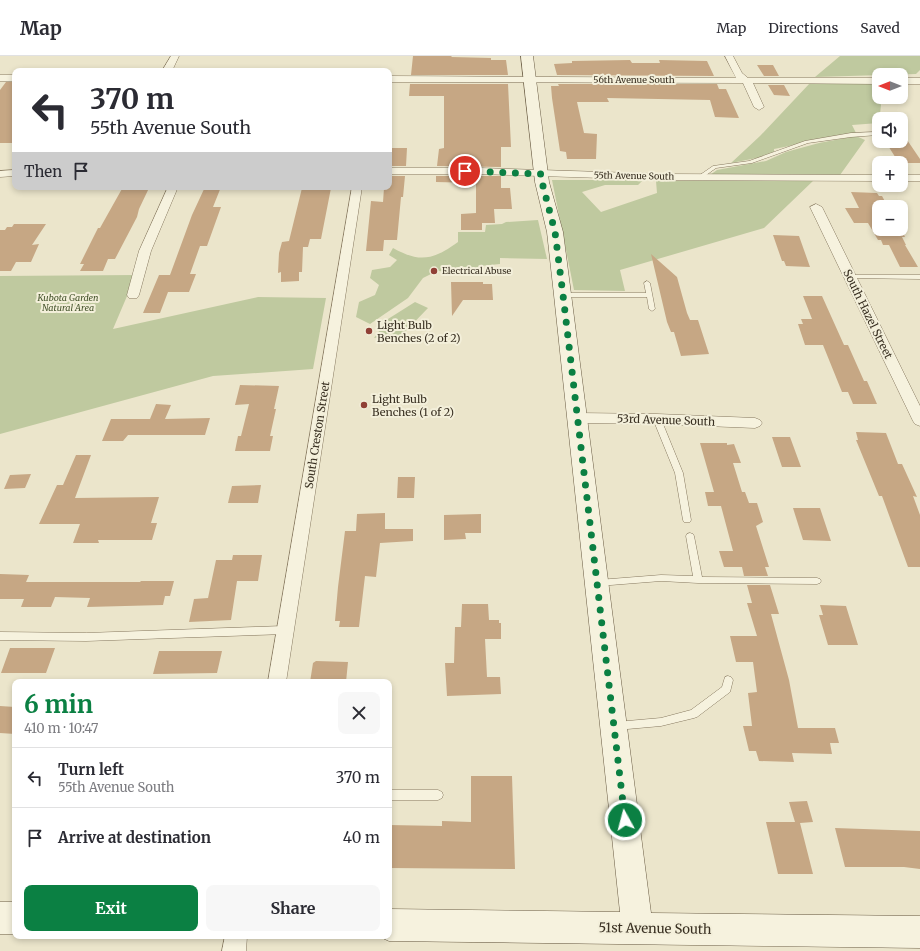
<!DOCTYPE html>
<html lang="en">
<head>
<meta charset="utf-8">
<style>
  body { margin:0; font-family:Merriweather,serif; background:#f7f7f7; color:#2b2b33; height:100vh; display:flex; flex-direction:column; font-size:15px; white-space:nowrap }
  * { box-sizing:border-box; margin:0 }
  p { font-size:13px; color:#7c7c81 }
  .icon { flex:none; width:22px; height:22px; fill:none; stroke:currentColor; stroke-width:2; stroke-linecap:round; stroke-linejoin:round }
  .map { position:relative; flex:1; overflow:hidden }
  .panel { position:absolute; left:12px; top:623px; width:380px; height:260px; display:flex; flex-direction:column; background:#fff; border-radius:8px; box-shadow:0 2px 6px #0003 }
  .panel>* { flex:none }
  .top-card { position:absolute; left:12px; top:12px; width:380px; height:122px; border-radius:8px; box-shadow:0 2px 6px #0003; background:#fff; color:#2b2b33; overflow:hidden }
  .needle { width:26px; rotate:270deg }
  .buttons { position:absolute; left:872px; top:12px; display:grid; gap:8px }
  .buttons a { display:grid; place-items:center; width:36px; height:36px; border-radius:8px; background:#fff; box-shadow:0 2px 6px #0003; font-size:20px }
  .pin { position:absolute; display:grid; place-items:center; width:34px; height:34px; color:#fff; margin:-17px; border:2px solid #fff; border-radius:50%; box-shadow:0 1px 4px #0007 }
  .me { position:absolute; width:44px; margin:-22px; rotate:353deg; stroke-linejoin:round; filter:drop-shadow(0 0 3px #0008) }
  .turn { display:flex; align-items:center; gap:14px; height:84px; padding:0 12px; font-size:18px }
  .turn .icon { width:52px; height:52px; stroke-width:2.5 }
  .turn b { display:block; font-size:28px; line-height:34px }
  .then { display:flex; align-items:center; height:38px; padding:0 12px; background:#0003; gap:8px; font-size:15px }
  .round { display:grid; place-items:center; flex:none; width:42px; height:42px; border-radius:8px; background:#f7f7f7 }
  .headline { display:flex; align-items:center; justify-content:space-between; height:68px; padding:0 12px }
  h1 { font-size:24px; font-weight:700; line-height:30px; color:#0b8043 }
  .action { display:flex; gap:8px; margin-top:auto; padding:8px 12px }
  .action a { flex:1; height:46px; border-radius:8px; background:#0b8043; color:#fff; font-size:16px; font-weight:700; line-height:46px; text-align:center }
  .action a+a { background:#f7f7f7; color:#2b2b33 }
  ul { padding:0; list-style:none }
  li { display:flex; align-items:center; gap:12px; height:60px; padding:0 12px; border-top:1px solid #e1e1e2 }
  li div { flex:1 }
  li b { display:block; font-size:15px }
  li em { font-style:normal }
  header { display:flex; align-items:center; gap:24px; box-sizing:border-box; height:56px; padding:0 20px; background:#fff; border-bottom:1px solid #e1e1e2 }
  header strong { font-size:19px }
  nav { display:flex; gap:22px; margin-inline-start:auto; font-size:14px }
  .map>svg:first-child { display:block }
  .green { fill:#bfc99f }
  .building { fill:#c6a784 }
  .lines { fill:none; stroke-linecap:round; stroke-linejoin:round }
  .lane-casing { stroke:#877960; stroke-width:1 }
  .street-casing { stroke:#877960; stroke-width:1 }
  .secondary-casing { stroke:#695b43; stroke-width:1 }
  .lane { fill:#f6f2de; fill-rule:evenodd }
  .street { fill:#f6f2de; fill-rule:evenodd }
  .secondary { fill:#f6f2de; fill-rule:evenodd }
  .route { stroke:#0b8043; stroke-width:7; stroke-dasharray:0 12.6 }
  .poi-dot { fill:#904036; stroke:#f3efda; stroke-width:1.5 }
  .labels { text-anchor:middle; stroke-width:4; stroke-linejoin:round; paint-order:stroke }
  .far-street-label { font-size:9px; fill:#393022; stroke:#f3efda }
  .far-poi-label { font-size:9px; fill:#393022; stroke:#f3efda; text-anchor:start }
  .far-park-label { font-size:9px; font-style:italic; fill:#44532b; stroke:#f3efda }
  .street-label { font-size:11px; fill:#393022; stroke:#f3efda }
  .poi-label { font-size:11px; fill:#393022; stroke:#f3efda; text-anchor:start }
  .near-street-label { font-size:13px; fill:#393022; stroke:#f3efda }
</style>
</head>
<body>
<header>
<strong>Map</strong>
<nav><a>Map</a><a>Directions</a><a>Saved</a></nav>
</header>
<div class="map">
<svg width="920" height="895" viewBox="0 0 920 895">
  <rect width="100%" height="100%" fill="#ebe5cb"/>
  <path class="green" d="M840,0H920V14L916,18L815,21Z
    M810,27H871L881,49L879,67L852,69L856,77L774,93V96L762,101L731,107L760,80Z
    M856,80L865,84L840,119H710L717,114L766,105L786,96L819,87Z
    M552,124H643L638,129H605L582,136L601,156L657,137L656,125L814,124L764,172L620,214L625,235L574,234Z
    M538,164L547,203L500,202V208L480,210L471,216L437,215L423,222L408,242L370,268L356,261L359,246L375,239L379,229L370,222L372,214L390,211L397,204L389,199L393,192C420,207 433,204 458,186V176H485L486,169L502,168L506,166Z
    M136,219L113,273L258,241L326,242L313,313L213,320L0,378V220Z
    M415,246L428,252L402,279L374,282L388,263Z"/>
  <path class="building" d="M413,0H452L451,1L491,2V4H506L508,19H411Z
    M630,4L632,7H660L659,4L707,5L714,20L557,19L554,8L572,7V5Z
    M757,9H773L779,20H764Z
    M6,26H15V87H0V34Z
    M410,28H508L511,91H501V111L437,110L439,93L444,92V40H409Z
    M558,28H717L719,33H726L739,62L715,61L710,44L607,42L609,46H577L584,77L597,78L596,103H567L566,96L560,95L552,42L551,30H559Z
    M768,29H784L790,40L774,39Z
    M901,75L920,103V107H899L885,85H901Z
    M389,92H407L406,110H389Z
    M389,120H405L403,141H401L397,184H384L383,195H366L371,145L383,146L384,132H389Z
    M436,120H501V132H510L512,153H494L495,167H482V174H461V158L476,157V127L436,126Z
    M123,131L149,132L139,153L137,161L115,203H108L103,215H80L84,208H80L98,172H100Z
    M205,131H221L213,151H221L207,190H200L190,218H196L189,236H168L160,257H143L159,219H170L192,159Z
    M302,132H331L321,183H310L308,191H303L302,216H299V225L281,226V216L278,217L279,197L282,186L289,185Z
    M851,136L877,137L879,140H882L888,151H879V173H901L905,181H902L906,189H905L918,211H900L889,189H883L881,184H878L868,167H854L845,152H859Z
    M14,168H46L32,189L39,188L31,206H16L11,215H0V174H5L7,171H12Z
    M773,179L799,180L810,211L786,210L784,205H782Z
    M651,198L677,221L687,257L690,264H698L709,298L681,300L674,276H671L667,266Z
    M451,226H483V228H492L493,244H463L452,260Z
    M803,240H822L844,289H848L864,325H867L877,348H853L848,336H842L823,289H805L798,268H803L801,263H812Z
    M240,329L279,330L274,353H276L270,380H273L270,395H235L238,380H241L249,348L235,349Z
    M156,348L171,349L165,363L210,362L205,379H128L123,385H102L111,363H150Z
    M856,376L886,377L898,408H902L917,441L913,440L920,459V511H908L882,440H879L856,384H858Z
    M772,381H790L801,411H782Z
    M700,387H727V389L734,388L741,407H733L742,436H745L749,447H757L763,466L756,470L769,511H765L768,520H744L742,511H724L719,495H733L721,450H708L705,436H714Z
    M76,399H91L75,442L159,441L151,467H157L152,484H98L99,487H73L80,468H39L57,429H63Z
    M31,418L25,432L4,433L10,419Z
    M398,421H415L414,442H397Z
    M261,429L258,447H228L232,430Z
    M793,452H820L831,485L803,484Z
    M385,457V473H413V485L380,487L376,521L365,520L359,571H339L340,565H335L338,531L345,475H356L357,458Z
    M481,458V477H465L466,483L444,484V459Z
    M233,499H262L258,525H237L231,564L189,566L194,543L208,542L216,504H232Z
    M0,518L29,519L26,526H140L141,525H174L170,540H165L163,549L87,551L90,542L55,541L51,551H21L24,543H0Z
    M747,529H770L779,558H771L789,624L798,672H835L839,687H830L832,698L792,697L794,706L759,705L756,695H749L743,670H752L748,637L757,636L753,606H736L730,580H757L747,547H752Z
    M462,548H488L489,564H499V567H501V583H485L487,621H500L501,638L447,640L445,607H454L455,571H461Z
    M820,549L846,550L858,589H828L819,559H823Z
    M10,592H55L46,617H1Z
    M159,595H222L217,617L153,618Z
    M316,605L348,606L346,626H310L313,607Z
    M0,650L15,651V678L0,677Z
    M471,720H512L515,813L389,812V769L442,770V765L471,766Z
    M807,745L813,766L800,767L813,818H778L766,766H795L789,746Z
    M835,772L920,775V813L904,811H845Z"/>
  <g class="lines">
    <defs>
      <path id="lane" d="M876,76L878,77V79L851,81L808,87L752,107L716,112L702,122L697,121L713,110L749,105L805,85L851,77Z
        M850,219H920V223L848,222L847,221Z
        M647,225L650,227L655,253L652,255L649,253L647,241H563L560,239L563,237H646L644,227Z
        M654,361H657L661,363L683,417L691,464L690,466H684L683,464L675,417L653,363Z
        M690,477L693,478L694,480L702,521L817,522L820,523L821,525L820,527L817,528L698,527L661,525L598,530L595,529L594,527L595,525L598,524L661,519L693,520L686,480L687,478Z
        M286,570L289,571L291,574L289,577L286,578L86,585L0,584V576L86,577Z
        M728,620L731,621L733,624L730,636L697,661L694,662L661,670L616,674L613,673L611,670L613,667L616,666L661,662L691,654L722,631L725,621Z
        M389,734H438L442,736L443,739L442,742L438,744H389Z"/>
      <path id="street" d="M171,0H179L172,15H162Z
        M725,0H733L742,17L748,22H879V28L753,27L764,51L759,54L754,51L743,27L389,26V20L736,22Z
        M0,19H15V25H0Z
        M901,22H920V28H901Z
        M389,112H480L664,118L879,119V125L664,124L480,118H389Z
        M15,114V120L0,121V115Z
        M901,119H920V125H901Z
        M168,131H178L151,195L139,239L137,242H129L127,239L139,195Z
        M352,131H362L286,626H268Z
        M816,148L822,151L920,350V370L915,368L913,365L810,151Z
        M577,357L657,358L755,362L760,364L762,367L760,370L755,372L657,368L577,367L572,365L570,362L572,359Z
        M225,880H247L246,895H222Z"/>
      <path id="secondary" d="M521,0H533L549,126L563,176L651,857L920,860V892L389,885L378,880H389V853L620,856L554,239L547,176L535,126Z
        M0,846H15V878H0Z"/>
    </defs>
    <use href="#lane" class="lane-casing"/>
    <use href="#street" class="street-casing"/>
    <use href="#secondary" class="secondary-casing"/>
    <use href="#lane" class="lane"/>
    <use href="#street" class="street"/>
    <use href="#secondary" class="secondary"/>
  </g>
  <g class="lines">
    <path class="route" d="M465,115L541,118L542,126L555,176L563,239L625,764"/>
  </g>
  <g class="poi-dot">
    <circle cx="434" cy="215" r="4"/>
    <circle cx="369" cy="275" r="4"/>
    <circle cx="364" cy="349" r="4"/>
  </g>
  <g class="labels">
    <g class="far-street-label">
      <text x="634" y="27">56th Avenue South</text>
      <text transform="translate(634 120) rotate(1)" y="3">55th Avenue South</text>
    </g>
    <g class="far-poi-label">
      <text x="442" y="218">Electrical Abuse</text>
    </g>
    <g class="far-park-label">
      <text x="68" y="245">Kubota Garden<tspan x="68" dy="10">Natural Area</tspan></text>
    </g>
    <g class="street-label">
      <text transform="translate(868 258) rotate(64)" y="4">South Hazel Street</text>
      <text transform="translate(666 364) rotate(2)" y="4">53rd Avenue South</text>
      <text transform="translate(317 379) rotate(-81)" y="4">South Creston Street</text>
    </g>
    <g class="poi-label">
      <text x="377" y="273">Light Bulb<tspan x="377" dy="13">Benches (2 of 2)</tspan></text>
      <text x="372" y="347">Light Bulb<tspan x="372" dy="13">Benches (1 of 2)</tspan></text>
    </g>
    <g class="near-street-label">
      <text transform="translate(655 872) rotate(1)" y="5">51st Avenue South</text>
    </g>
  </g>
</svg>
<div class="buttons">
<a><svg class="needle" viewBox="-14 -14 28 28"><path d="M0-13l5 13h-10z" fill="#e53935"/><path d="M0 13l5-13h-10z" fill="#7c7c81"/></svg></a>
<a><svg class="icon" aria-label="sound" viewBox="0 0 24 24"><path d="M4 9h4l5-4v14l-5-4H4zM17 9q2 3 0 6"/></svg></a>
<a>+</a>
<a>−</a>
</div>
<div class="pin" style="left:465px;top:115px;background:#d93025"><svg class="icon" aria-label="arrive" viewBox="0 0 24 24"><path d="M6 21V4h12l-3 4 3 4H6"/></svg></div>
<svg class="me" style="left:625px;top:764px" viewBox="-20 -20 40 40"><circle r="17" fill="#0b8043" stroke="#fff" stroke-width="3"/><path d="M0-11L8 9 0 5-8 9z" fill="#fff"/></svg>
<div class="top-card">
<div class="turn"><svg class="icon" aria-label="left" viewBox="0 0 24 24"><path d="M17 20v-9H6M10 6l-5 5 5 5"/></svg><div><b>370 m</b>55th Avenue South</div></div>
<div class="then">Then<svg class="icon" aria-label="arrive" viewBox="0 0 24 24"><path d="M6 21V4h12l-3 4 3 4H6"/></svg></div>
</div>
<section class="panel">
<div class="headline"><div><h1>6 min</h1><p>410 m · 10:47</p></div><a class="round"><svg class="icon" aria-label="close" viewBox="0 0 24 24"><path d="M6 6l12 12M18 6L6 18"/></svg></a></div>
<ul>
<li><svg class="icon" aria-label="left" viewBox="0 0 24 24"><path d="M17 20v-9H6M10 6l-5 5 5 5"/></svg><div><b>Turn left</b><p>55th Avenue South</p></div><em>370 m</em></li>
<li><svg class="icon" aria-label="arrive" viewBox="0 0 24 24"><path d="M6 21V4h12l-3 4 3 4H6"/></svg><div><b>Arrive at destination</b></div><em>40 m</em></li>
</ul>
<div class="action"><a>Exit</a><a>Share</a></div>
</section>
</div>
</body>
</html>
